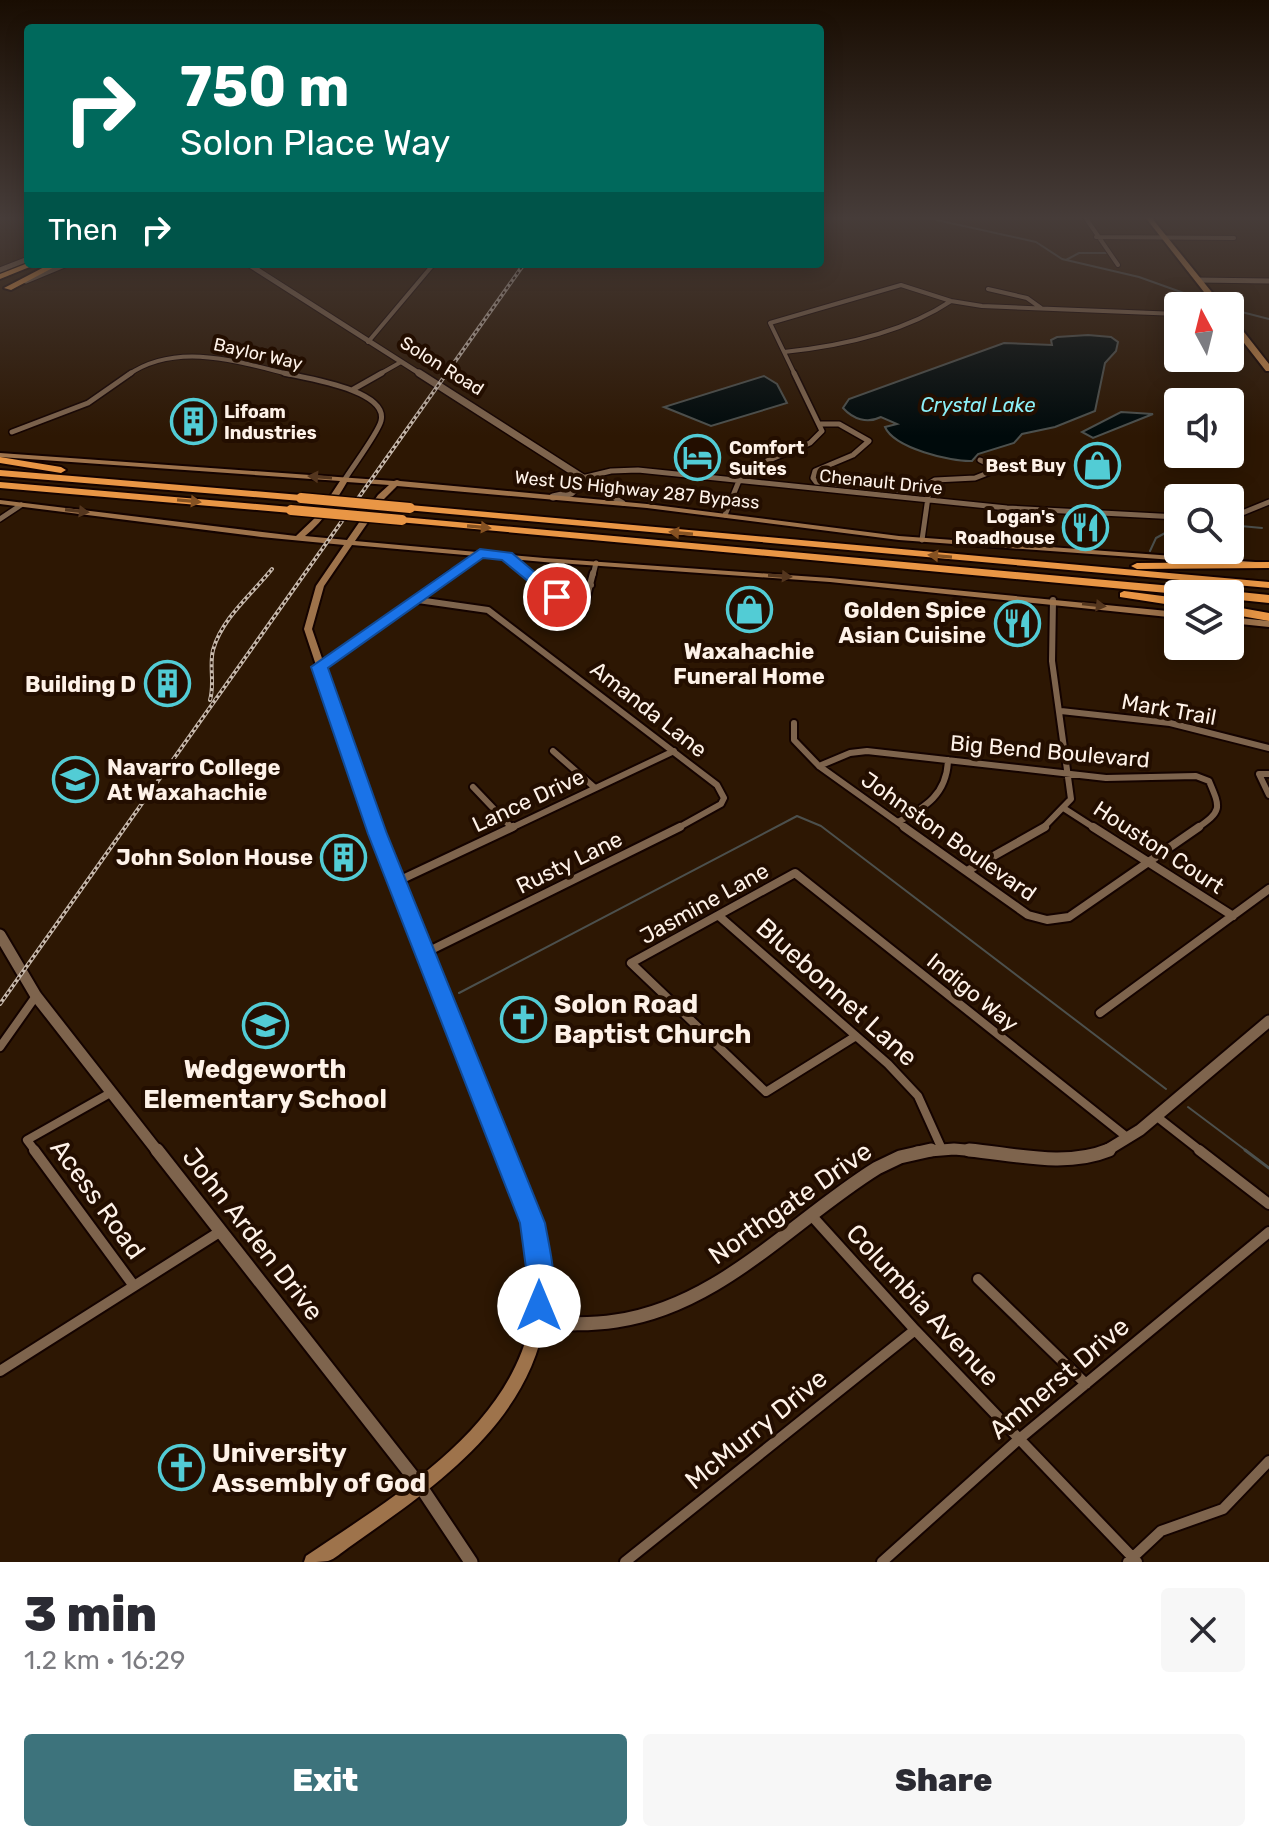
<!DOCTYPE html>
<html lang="en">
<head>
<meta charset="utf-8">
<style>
  body { margin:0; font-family:Rubik,sans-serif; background:#f7f7f7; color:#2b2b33; height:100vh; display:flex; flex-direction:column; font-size:30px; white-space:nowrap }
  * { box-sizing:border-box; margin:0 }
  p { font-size:26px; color:#7c7c81 }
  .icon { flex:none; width:44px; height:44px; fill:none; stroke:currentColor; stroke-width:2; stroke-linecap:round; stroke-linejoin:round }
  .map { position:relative; height:1562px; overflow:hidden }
  .sheet { display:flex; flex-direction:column; background:#fff; flex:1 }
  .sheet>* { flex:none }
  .guide { position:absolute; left:24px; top:24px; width:800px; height:244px; border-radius:8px; box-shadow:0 4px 20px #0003; background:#00695c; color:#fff; overflow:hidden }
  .needle { width:52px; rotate:353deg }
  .buttons { position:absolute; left:1164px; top:292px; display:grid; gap:16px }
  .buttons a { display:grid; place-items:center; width:80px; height:80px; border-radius:8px; background:#fff; box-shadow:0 4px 20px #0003; font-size:40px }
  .pin { position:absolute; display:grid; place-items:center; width:68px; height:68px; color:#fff; margin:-34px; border:4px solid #fff; border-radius:50%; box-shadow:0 2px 8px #0007 }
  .me { position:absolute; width:88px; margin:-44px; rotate:0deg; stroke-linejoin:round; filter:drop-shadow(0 0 6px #0008) }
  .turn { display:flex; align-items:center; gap:28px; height:168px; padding:0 24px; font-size:36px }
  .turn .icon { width:104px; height:104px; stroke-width:2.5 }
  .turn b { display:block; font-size:56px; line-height:68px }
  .then { display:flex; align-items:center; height:76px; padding:0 24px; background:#0003; gap:16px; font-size:30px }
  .round { display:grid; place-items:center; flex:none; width:84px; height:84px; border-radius:8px; background:#f7f7f7 }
  .summary { display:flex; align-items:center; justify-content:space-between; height:136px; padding:0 24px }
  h1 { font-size:48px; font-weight:800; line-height:60px }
  .cta { display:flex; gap:16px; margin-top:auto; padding:16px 24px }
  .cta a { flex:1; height:92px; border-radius:8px; background:#3d737c; color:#fff; font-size:32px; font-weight:800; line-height:92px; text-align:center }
  .cta a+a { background:#f7f7f7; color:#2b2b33 }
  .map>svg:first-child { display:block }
  .water { fill:#000a0b; stroke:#4c504d; stroke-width:2 }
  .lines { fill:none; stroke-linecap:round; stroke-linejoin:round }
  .stream-far1 { stroke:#4c504d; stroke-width:2 }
  .stream { stroke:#4c504d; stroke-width:3 }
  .minor-far4-casing { stroke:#140300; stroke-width:6 }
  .minor-far3-casing { stroke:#140300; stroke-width:8 }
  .minor-far2-casing { stroke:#140300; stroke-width:10 }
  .minor-far1-casing { stroke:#140300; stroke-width:12 }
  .minor-casing { stroke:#140300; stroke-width:14 }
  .tertiary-far3-casing { stroke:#140300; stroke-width:7 }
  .tertiary-far2-casing { stroke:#140300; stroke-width:10 }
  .tertiary-far1-casing { stroke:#140300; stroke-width:15 }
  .tertiary-casing { stroke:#140300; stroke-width:17 }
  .secondary-casing { stroke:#140300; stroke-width:4 }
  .primary-casing { stroke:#140300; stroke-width:4 }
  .motorway-casing { stroke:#140300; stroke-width:4 }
  .minor-far4 { stroke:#7e644d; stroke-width:4 }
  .minor-far3 { stroke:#7e644d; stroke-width:5 }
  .minor-far2 { stroke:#7e644d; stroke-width:6 }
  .minor-far1 { stroke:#7e644d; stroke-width:8 }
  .minor { stroke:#7e644d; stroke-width:10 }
  .tertiary-far3 { stroke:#7e644d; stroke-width:5 }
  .tertiary-far2 { stroke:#7e644d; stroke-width:7 }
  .tertiary-far1 { stroke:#7e644d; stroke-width:11 }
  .tertiary { stroke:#7e644d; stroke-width:13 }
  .secondary { fill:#9e734b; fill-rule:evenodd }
  .primary { fill:#be8248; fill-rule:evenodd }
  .motorway { fill:#e99645; fill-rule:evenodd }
  .rail-casing { stroke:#c7b9ac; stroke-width:4 }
  .rail { stroke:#230e00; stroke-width:2; stroke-dasharray:3; stroke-linecap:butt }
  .motorway-bridge-casing { stroke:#140300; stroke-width:13; stroke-linecap:butt }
  .motorway-bridge { stroke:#e99645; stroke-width:10 }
  .oneway { fill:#54361e }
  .oneway2 { fill:#865222 }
  .route { fill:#1a73e8; stroke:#114b97; stroke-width:2 }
  .labels { text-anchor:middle; stroke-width:8; stroke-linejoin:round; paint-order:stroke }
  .far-street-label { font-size:18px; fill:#fef2e8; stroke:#230e00 }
  .far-poi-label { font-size:18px; font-weight:bold; fill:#fef2e8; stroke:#230e00; text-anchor:start }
  .far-water-label { font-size:20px; font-style:italic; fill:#8bf0f8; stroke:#230e00 }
  .poi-label { font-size:22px; font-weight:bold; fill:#fef2e8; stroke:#230e00; text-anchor:end }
  .street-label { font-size:22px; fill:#fef2e8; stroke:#230e00 }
  .near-street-label { font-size:26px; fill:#fef2e8; stroke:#230e00 }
  .near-poi-label { font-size:26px; font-weight:bold; fill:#fef2e8; stroke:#230e00; text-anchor:start }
</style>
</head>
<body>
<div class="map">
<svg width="1269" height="1562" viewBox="0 0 1269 1562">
  <rect width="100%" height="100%" fill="#2d1703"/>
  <path class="water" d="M1088,335L1111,337L1118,342L1116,351L1105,363L1095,411L1055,427L1022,434L1014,443L978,454L972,461C951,462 894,448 885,427L897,424L881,417C867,424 853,419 843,408L849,399L1004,343L1052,345L1051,340L1057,337Z
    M764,376L777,384L787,403L711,426L664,407Z
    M1121,412L1153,414L1093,438L1082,432Z"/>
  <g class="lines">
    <path class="stream-far1" d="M923,217L1036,242L1062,259L1139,277L1220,306
      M1066,260L1079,253H1107
      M1230,309L1269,319
      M1230,525L1262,528
      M1150,551L1156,538L1178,526
      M459,993L797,816L821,826L1166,1089
      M1188,1107L1248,1152"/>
    <path class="stream" d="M1245,1150L1269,1168"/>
    <defs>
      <path id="minor-far4" d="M1085,217L1118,265
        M1096,237L1234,238
        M988,289L1027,298L1041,308
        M368,342L432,266
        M784,352C841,346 903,333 951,301
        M128,375C177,341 239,362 292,375
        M378,375L401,362
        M795,375L770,323L901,285L951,301L982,306L1178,314"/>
      <path id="minor-far3" d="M284,373C305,378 389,390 381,421C378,433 353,466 345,479
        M352,390L382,373
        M819,424H839L869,441L853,455L815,471L813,478L816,482L928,493
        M12,432L88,403L131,373
        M582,478L611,471L638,470L1007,508L1178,517
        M582,478L623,503
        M725,515L743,471L810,443L822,431L794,373
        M1230,518L1269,502
        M0,519L21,505
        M922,540L930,483L935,480L975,478L998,469L980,460
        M507,556L531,575
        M450,575L480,553
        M593,575L596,563"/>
      <path id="minor-far2" d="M528,573L580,613L583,612L593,573
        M541,581L591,585
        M418,600L488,610L717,785L724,798L721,804L676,829
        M320,667L452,573
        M1061,711L1170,723L1269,748
        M794,723V740L819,766
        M553,751L595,788
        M819,766L907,829
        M819,766L850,753L867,751L1106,778L1196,776L1209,781C1221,809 1222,811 1196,829
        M1269,774H1259L1269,795
        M473,787L512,828
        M1065,809L1096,829
        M898,822C926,807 947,794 948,760
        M509,829L674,751
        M1042,829L1071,799L1052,661L1053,600"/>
      <path id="minor-far1" d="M904,827L1028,915L1047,920L1069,917L1199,827
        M1093,827L1233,916
        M967,871L1045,827
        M396,882L513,827
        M719,916L888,1064L918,1096L941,1147
        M425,953L680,827
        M1100,1013L1269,889
        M856,1036L766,1092L631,963L795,873L1128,1138
        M0,1047L36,996
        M1156,1116L1202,1152
        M36,1152L27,1140L112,1092"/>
      <path id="minor" d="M34,1150L134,1286
        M1199,1150L1269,1204
        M811,1215L915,1330L1137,1562
        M978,1279L1086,1384
        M0,1371L221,1231
        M625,1562L915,1330
        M882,1562L1018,1440L1269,1232
        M1128,1562L1161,1531L1223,1509L1269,1461"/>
      <path id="tertiary-far3" d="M248,264L422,375
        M0,270L28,259
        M1198,280L1269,281
        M26,281L67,264"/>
      <path id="tertiary-far2" d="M419,373L583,478L584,482L571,493L553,497"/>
      <path id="tertiary-far1" d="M0,935L36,996L158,1152
        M917,1152L954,1149L988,1152
        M1104,1152L1140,1130L1269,1021"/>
      <path id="tertiary" d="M157,1150L421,1487L471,1562
        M969,1150C1014,1154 1065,1168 1109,1150
        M537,1323C564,1324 590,1325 616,1321C720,1306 793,1220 877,1168L900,1157L931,1150"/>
      <path id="secondary" d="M0,453L394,481L397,480L400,481L647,504L899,536L1269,563V567L899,540L647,508L397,486L384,499L355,541L544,558L830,578L1178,612V618L830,582L544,562L352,545L324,586L312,629L382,834L540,1223C545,1254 551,1288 545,1320C530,1408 461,1467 393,1516C378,1527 363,1537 348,1548C342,1552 335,1559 328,1561C321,1562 311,1562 304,1562L306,1556C393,1497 509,1431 531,1320C537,1288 531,1254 526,1223L372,834L304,629L316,586L344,545L261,537L0,504V500L296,536L317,516L340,481L0,457ZM347,482L389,485L378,495L347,540L305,536C323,522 335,502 347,482Z
        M1230,617L1269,621V627L1230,623Z"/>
      <path id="primary" d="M1145,217H1151L1223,306H1215Z
        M1230,318H1233L1269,364V371H1266L1230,325Z"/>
      <path id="motorway" d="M28,263L37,264L0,279V274Z
        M50,264H60L11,290L4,288Z
        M0,457L61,467L66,470L61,473L0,463Z
        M0,470L301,495L306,498L301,501L0,476Z
        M0,482L291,507L296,510L291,513L0,488Z
        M410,505L1269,582V588L406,510L405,508Z
        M402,517L1217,590L1223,594H1178L398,522V518Z
        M1269,562V568L1137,569L1131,566L1137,563Z
        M1124,591L1178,598V606L1120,597V593Z
        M1230,591L1269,595V603L1230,599V594H1225Z
        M1230,606L1269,613V621L1230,614Z"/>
    </defs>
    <use href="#minor-far4" class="minor-far4-casing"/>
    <use href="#minor-far3" class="minor-far3-casing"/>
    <use href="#minor-far2" class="minor-far2-casing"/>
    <use href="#minor-far1" class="minor-far1-casing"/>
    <use href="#minor" class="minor-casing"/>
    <use href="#tertiary-far3" class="tertiary-far3-casing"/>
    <use href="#tertiary-far2" class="tertiary-far2-casing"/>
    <use href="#tertiary-far1" class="tertiary-far1-casing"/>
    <use href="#tertiary" class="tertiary-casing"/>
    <use href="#secondary" class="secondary-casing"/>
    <use href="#primary" class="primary-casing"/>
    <use href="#motorway" class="motorway-casing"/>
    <use href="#minor-far4" class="minor-far4"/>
    <use href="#minor-far3" class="minor-far3"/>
    <use href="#minor-far2" class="minor-far2"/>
    <use href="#minor-far1" class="minor-far1"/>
    <use href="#minor" class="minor"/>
    <use href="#tertiary-far3" class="tertiary-far3"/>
    <use href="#tertiary-far2" class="tertiary-far2"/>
    <use href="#tertiary-far1" class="tertiary-far1"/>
    <use href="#tertiary" class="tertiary"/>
    <use href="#secondary" class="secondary"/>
    <use href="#primary" class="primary"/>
    <use href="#motorway" class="motorway"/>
    <defs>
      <path id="rail" d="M210,700C215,683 209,667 213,650C222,618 252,594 272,569
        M0,1004L524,264"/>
    </defs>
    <use href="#rail" class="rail-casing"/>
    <use href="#rail" class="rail"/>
    <defs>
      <path id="motorway-bridge" d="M301,498L410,508
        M291,510L402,520"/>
    </defs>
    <use href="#motorway-bridge" class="motorway-bridge-casing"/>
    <use href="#motorway-bridge" class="motorway-bridge"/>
  </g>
  <defs><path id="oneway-solid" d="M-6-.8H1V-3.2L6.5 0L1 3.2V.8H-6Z" transform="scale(2)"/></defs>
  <g class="oneway">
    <use href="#oneway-solid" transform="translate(320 477) rotate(-176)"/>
    <use href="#oneway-solid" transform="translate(77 511) rotate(7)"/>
    <use href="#oneway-solid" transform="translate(780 576) rotate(4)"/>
    <use href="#oneway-solid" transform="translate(1094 605) rotate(7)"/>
  </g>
  <g class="oneway2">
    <use href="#oneway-solid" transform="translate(189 501) rotate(5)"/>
    <use href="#oneway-solid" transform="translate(479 527) rotate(5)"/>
    <use href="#oneway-solid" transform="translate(681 533) rotate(-175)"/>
    <use href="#oneway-solid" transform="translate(940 556) rotate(-175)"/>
  </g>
  <linearGradient id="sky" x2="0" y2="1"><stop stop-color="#190d02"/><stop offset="0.5" stop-color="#463c39"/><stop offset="1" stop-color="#463c39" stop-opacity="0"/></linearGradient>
  <rect width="1269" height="436" fill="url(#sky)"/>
  <path class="route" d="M480,549L512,553L564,597L557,601L551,600L502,560L483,558L328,668L387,834L545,1223C550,1251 560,1288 549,1315L539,1318L530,1315L526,1306V1268L520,1223L368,834L311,667Z"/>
  <defs>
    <symbol id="building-ring" viewBox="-11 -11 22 22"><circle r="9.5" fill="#230e00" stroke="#52ccd5" stroke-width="1.5"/><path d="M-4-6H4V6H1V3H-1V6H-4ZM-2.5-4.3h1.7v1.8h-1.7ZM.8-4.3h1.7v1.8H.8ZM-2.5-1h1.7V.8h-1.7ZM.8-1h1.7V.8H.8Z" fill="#52ccd5"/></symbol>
    <symbol id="hotel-ring" viewBox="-11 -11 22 22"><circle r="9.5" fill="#230e00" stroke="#52ccd5" stroke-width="1.5"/><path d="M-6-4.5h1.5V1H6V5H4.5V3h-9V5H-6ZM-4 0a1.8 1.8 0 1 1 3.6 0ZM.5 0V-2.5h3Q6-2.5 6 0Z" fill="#52ccd5"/></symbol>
    <symbol id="shop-ring" viewBox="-11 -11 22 22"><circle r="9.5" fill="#230e00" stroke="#52ccd5" stroke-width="1.5"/><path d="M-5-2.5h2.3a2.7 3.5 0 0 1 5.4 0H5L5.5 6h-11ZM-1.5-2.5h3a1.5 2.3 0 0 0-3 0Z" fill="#52ccd5"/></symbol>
    <symbol id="restaurant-ring" viewBox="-11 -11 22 22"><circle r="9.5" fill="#230e00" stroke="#52ccd5" stroke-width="1.5"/><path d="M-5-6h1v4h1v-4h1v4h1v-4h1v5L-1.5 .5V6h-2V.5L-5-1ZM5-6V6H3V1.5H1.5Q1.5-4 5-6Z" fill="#52ccd5"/></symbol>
    <symbol id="university-ring" viewBox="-11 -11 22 22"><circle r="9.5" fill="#230e00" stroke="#52ccd5" stroke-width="1.5"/><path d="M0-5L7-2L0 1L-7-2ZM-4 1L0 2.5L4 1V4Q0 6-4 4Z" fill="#52ccd5"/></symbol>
    <symbol id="church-ring" viewBox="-11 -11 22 22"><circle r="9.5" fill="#230e00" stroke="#52ccd5" stroke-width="1.5"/><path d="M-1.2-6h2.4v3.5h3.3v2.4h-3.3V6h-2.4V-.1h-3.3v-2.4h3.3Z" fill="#52ccd5"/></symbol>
    <symbol id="school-ring" viewBox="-11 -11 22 22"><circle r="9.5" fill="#230e00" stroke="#52ccd5" stroke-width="1.5"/><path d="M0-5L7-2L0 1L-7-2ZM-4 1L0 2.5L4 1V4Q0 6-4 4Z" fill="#52ccd5"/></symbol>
  </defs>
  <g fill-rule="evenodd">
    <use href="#building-ring" x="168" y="396" width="51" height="51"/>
    <use href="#hotel-ring" x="672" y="432" width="51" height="51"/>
    <use href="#shop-ring" x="1072" y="440" width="51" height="51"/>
    <use href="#restaurant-ring" x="1060" y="502" width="51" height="51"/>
    <use href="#shop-ring" x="724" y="584" width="51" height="51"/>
    <use href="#restaurant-ring" x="992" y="598" width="51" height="51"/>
    <use href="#building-ring" x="142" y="658" width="51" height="51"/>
    <use href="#university-ring" x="50" y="754" width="51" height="51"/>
    <use href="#building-ring" x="318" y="832" width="51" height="51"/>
    <use href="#church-ring" x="498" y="994" width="51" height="51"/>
    <use href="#school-ring" x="240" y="1000" width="51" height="51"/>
    <use href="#church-ring" x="156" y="1442" width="51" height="51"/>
  </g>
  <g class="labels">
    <g class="far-street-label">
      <text transform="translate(258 354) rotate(13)" y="6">Baylor Way</text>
      <text transform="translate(442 366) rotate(32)" y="6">Solon Road</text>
      <text transform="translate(881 482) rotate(6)" y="6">Chenault Drive</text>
      <text transform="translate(637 490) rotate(6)" y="6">West US Highway 287 Bypass</text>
    </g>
    <g class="far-poi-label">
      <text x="224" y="418">Lifoam<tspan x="224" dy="21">Industries</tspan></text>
      <text x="729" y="454">Comfort<tspan x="729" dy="21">Suites</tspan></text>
      <text x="1066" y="472" text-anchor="end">Best Buy</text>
      <text x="1055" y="523" text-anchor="end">Logan's<tspan x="1055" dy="21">Roadhouse</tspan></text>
    </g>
    <g class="far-water-label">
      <text x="978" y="412">Crystal Lake</text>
    </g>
    <g class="poi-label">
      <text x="986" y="618">Golden Spice<tspan x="986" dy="25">Asian Cuisine</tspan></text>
      <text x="749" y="659" text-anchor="middle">Waxahachie<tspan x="749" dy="25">Funeral Home</tspan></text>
      <text x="136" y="692">Building D</text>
      <text x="107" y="775" text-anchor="start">Navarro College<tspan x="107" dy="25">At Waxahachie</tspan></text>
      <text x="313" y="865">John Solon House</text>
    </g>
    <g class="street-label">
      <text transform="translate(649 709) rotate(38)" y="8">Amanda Lane</text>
      <text transform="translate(1169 709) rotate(10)" y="8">Mark Trail</text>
      <text transform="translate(1050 751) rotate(5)" y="8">Big Bend Boulevard</text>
      <text transform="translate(528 800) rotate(-25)" y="8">Lance Drive</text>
      <text transform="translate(949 836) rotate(35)" y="8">Johnston Boulevard</text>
      <text transform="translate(1159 847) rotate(33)" y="8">Houston Court</text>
      <text transform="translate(569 862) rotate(-26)" y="8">Rusty Lane</text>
      <text transform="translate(704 903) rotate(-29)" y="8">Jasmine Lane</text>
      <text transform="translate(973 992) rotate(39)" y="8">Indigo Way</text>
    </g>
    <g class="near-street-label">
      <text transform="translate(837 992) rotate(42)" y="9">Bluebonnet Lane</text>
      <text transform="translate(98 1199) rotate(54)" y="9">Acess Road</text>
      <text transform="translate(790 1203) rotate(-35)" y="9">Northgate Drive</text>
      <text transform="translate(253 1234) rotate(52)" y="9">John Arden Drive</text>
      <text transform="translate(923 1305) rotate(47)" y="9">Columbia Avenue</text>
      <text transform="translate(1059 1378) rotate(-40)" y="9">Amherst Drive</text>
      <text transform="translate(756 1429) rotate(-39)" y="9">McMurry Drive</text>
    </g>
    <g class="near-poi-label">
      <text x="554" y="1013">Solon Road<tspan x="554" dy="30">Baptist Church</tspan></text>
      <text x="265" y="1078" text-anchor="middle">Wedgeworth<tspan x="265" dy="30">Elementary School</tspan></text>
      <text x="212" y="1462">University<tspan x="212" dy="30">Assembly of God</tspan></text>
    </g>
  </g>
</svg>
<div class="buttons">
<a><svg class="needle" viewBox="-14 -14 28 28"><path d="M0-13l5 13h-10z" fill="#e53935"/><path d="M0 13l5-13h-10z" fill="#7c7c81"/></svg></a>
<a><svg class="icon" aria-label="sound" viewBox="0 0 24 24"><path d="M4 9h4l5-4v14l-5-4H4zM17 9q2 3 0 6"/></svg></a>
<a><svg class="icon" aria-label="search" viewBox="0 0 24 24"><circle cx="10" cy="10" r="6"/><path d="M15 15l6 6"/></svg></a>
<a><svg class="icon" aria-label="layers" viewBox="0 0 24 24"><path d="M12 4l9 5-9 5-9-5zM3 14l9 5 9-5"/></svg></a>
</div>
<div class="pin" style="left:557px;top:597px;background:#d93025"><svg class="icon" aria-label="arrive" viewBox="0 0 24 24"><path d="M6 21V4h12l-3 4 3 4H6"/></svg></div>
<svg class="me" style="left:539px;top:1306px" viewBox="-20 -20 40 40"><circle r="19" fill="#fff"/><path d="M0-13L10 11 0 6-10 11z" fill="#1a73e8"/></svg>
<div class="guide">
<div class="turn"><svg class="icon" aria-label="right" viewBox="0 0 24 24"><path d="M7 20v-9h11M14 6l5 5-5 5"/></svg><div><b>750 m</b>Solon Place Way</div></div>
<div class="then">Then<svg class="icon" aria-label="right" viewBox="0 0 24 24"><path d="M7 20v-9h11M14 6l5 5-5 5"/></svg></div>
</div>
</div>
<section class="sheet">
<div class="summary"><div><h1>3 min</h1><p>1.2 km · 16:29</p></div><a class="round"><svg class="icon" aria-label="close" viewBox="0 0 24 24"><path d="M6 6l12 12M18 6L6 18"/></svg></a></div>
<div class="cta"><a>Exit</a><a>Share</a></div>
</section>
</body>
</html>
